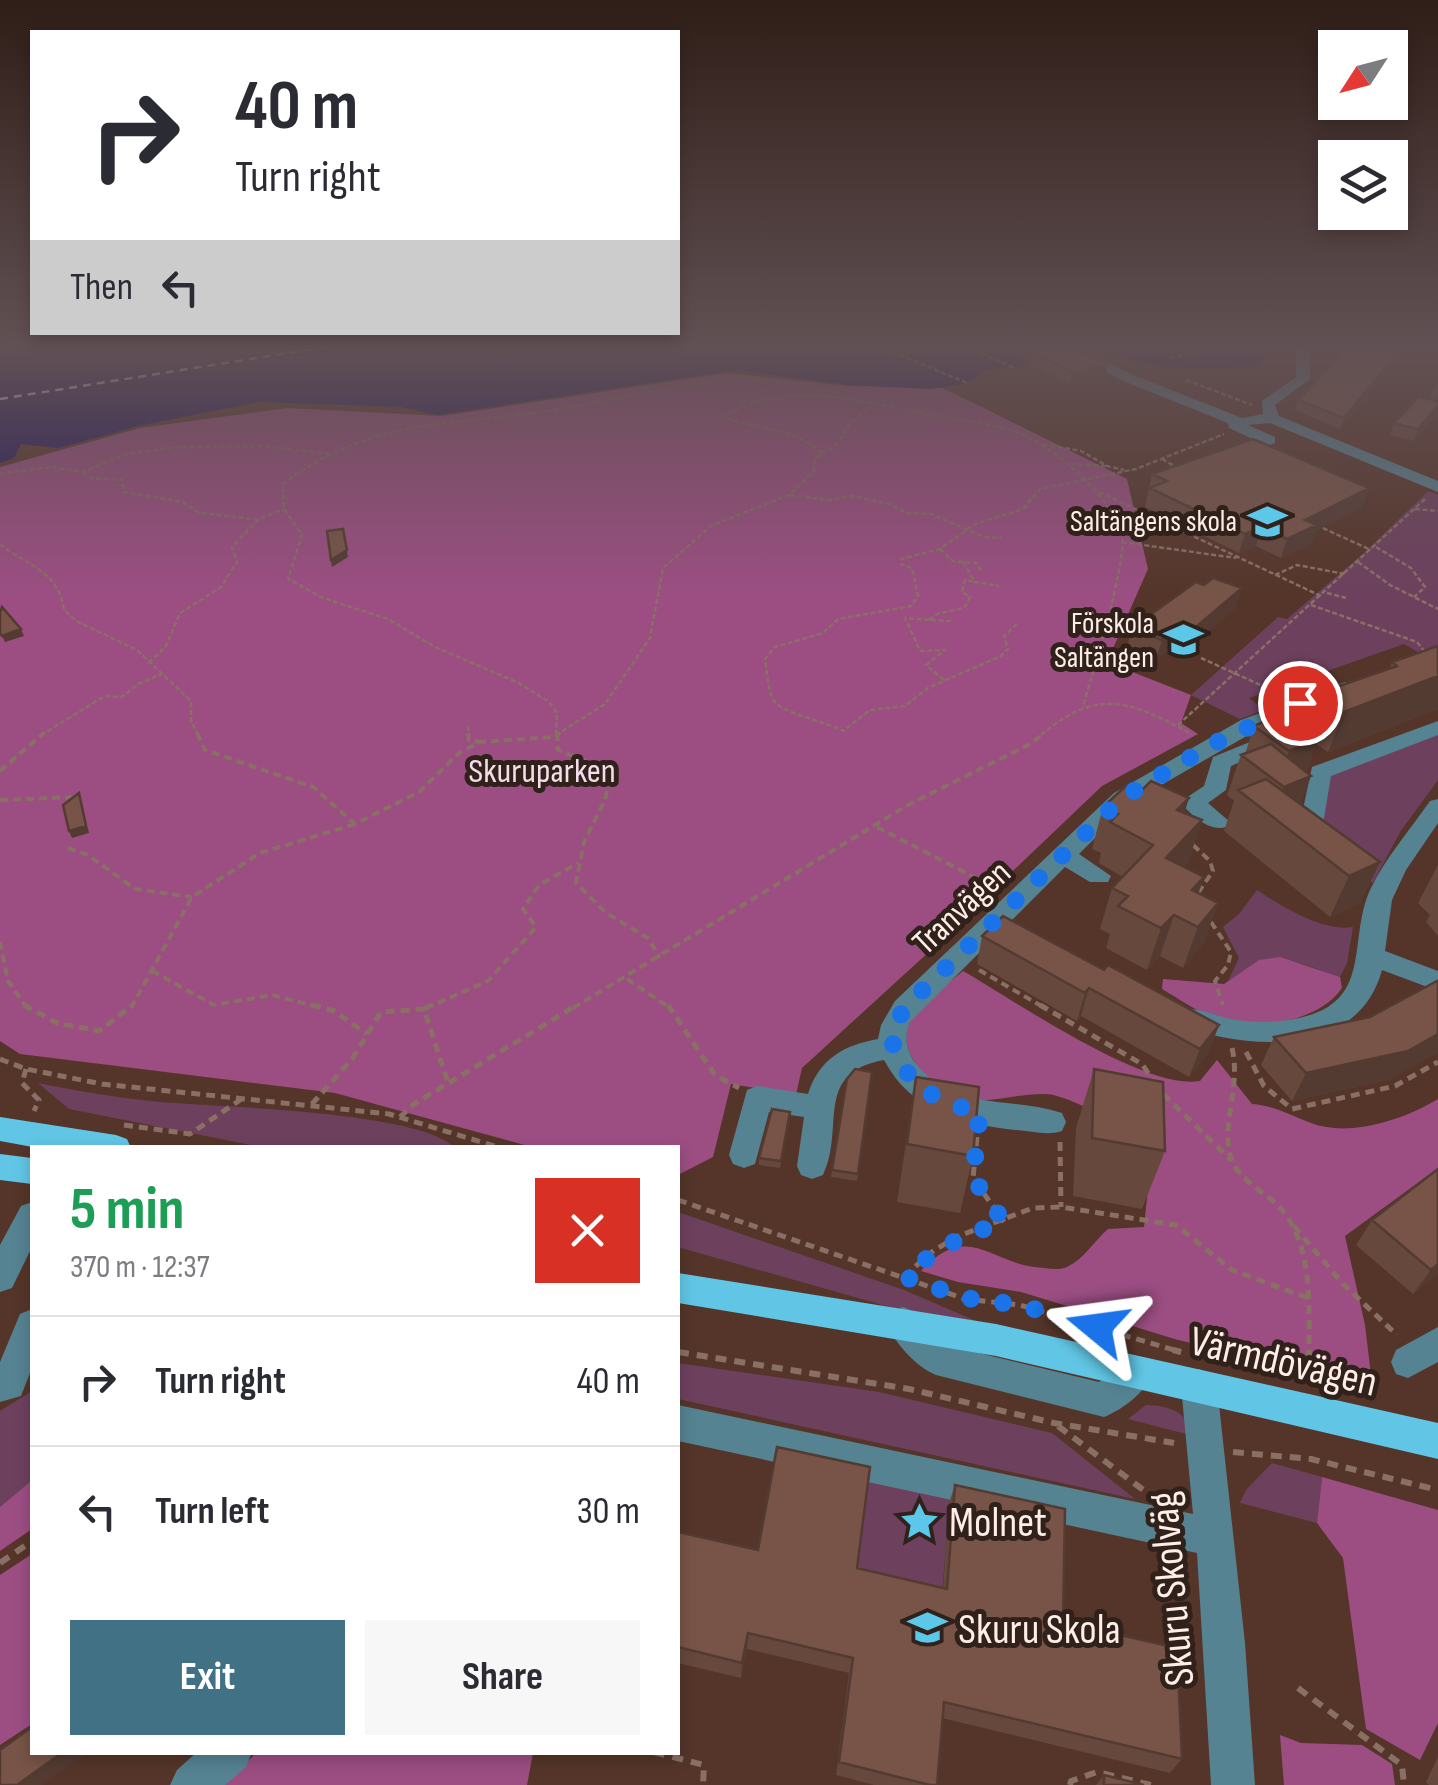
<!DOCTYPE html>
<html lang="en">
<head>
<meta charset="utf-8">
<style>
  body { margin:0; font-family:"Sofia Sans Condensed",sans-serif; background:#f7f7f7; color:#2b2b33; height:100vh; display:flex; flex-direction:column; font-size:38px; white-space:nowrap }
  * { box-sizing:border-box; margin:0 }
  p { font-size:32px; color:#7c7c81 }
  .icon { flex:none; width:55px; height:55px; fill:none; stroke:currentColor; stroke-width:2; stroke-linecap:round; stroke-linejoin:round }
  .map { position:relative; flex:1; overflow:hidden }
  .details { position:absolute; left:30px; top:1145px; width:650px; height:610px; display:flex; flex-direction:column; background:#fff; border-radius:0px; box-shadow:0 5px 15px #0003 }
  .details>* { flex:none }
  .banner { position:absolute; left:30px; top:30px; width:650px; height:305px; border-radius:0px; box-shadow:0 5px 15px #0003; background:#fff; color:#2b2b33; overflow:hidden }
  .needle { width:65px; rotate:234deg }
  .tools { position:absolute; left:1318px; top:30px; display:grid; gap:20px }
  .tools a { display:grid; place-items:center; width:90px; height:90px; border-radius:0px; background:#fff; box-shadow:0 5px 15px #0003; font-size:50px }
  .pin { position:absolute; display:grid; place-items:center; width:85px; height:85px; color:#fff; margin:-42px; border:5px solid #fff; border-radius:50%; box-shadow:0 2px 10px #0007 }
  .me { position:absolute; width:110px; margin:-55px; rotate:286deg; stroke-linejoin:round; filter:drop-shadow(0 0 8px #0008) }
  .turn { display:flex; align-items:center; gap:35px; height:210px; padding:0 40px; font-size:45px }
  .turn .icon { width:130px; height:130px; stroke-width:2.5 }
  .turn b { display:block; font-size:70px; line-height:85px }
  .then { display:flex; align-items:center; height:95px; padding:0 40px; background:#0003; gap:20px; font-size:38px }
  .round { display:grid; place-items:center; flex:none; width:105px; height:105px; border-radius:0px; background:#f7f7f7 }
  .head { display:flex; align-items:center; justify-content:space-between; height:170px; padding:0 40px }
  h1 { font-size:60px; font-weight:700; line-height:75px; color:#1e9e55 }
  .button { display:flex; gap:20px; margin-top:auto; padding:20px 40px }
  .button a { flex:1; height:115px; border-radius:0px; background:#417184; color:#fff; font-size:40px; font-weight:700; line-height:115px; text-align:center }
  .button a+a { background:#f7f7f7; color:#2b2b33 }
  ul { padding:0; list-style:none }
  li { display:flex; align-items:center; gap:30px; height:130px; padding:0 40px; border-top:2px solid #e1e1e2 }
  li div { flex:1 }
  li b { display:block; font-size:38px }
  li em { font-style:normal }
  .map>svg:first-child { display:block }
  .green { fill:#6d415e }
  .forest { fill:#9c4e83 }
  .water { fill:#20165f }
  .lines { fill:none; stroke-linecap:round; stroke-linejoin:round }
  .ferry { stroke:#dbdef4; stroke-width:2.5; stroke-dasharray:8 6; stroke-linecap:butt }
  .path-far3 { stroke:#8a6f65; stroke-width:2.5; stroke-dasharray:5 2.5; stroke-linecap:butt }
  .path-far2 { stroke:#8a6f65; stroke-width:4; stroke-dasharray:8 5; stroke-linecap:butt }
  .path-far1 { stroke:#8a6f65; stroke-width:5; stroke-dasharray:9 6; stroke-linecap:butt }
  .path { stroke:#8a6f65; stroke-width:6; stroke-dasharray:11 8; stroke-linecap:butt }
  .minor { fill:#558392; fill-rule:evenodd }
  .major { fill:#61c6e5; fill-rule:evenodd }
  .wall { fill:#66483d }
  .shaded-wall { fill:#533b32 }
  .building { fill:#775447; stroke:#533b32; stroke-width:2.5 }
  .route { stroke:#1a73e8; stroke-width:18; stroke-dasharray:0 32.4 }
  .labels { text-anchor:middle; stroke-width:10; stroke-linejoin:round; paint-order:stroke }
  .far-poi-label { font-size:30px; fill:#ffeee8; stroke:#30211b; text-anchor:end }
  .park-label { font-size:35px; fill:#f3ddea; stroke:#30211b }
  .street-label { font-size:35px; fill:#ffeee8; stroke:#30211b }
  .near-street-label { font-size:42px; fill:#ffeee8; stroke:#30211b }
  .near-poi-label { font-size:42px; fill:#ffeee8; stroke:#30211b; text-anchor:start }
</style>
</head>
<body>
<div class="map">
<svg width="1438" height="1785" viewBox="0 0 1438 1785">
  <rect width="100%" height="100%" fill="#553529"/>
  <path class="green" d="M1428,491L1438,495V647L1418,652L1404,644L1313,676L1303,670L1278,678L1286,685L1249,698L1264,710L1240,719L1191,695L1278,617L1287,619L1365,552Z
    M1438,732V780L1400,832L1373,883L1320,848L1326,775Z
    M1257,890C1281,906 1323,932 1353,927L1347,963L1340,977C1286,959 1279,947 1228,981L1239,958L1223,927L1239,914Z
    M38,1083C78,1091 118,1098 160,1102C217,1107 417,1111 454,1147H261L69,1109Z
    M678,1212L904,1290L976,1321L893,1308L678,1247Z
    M678,1363L879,1392L1052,1433L1135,1499L678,1399Z
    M32,1391V1480L0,1507V1411Z
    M1146,1405C1170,1406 1187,1411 1194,1436L1128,1419Z
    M1272,1463L1322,1477L1317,1523L1240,1503L1246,1490Z
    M868,1478L950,1499L941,1605L854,1585Z"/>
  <path class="forest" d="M727,373L848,386L943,388L1127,479L1148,569L1107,662L1191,695L1181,723L1198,734L1102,786L994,889L978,882L952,909L967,917L802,1068L796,1095L731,1084L713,1157L678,1175V1148L532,1147L335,1093L20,1054L0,1041V467L140,428L287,408L442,416Z
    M1280,957L1340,977L1342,988C1319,1022 1255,1032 1218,1019C1199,1013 1179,999 1162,989L1163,979L1224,984L1259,960Z
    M963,971C1014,1000 1145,1091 1200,1081L1217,1060L1252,1104C1275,1106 1290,1115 1311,1123C1350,1138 1405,1119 1438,1099V1168L1345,1236L1365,1325L1372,1383L1178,1340L1021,1292L958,1282L921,1271C970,1219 990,1266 1044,1268C1052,1269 1060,1270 1067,1267C1084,1259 1094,1241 1108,1229L1144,1227L1153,1140C1126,1129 1070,1095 1046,1094C1020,1093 996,1102 969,1100C954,1099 932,1084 923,1073C881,1024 927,1002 963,971Z
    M1322,1477L1438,1510V1723L1420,1760L1366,1729L1343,1558L1317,1523Z
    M32,1480V1529L0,1551V1507Z
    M32,1554V1724L0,1745V1575Z
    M1280,1735L1301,1743L1362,1745L1392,1764L1395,1785H1284Z
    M256,1753H533L527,1785H224Z"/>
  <path class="water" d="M0,346H1030L1029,351L1014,352L1029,364L981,371L983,373L965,384L930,389L848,385L736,370L437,415L401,407L259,402L138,426L59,448L21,444L14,458L0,463Z
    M1093,346H1250L1265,353L1261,363L1251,367C1191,369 1149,372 1093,346Z"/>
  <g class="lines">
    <path class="ferry" d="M0,399L332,346"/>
    <path class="path-far3" d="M879,346L967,383
      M1017,346L1024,351
      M974,350L1015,368
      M1106,350L1121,346
      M1170,358L1225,346
      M1186,380L1252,405
      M1043,444L1081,451L1107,466L1124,470
      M822,453L835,447L850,423L875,404
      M1162,459L1178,468
      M1071,464L1107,466
      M83,472L91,478L122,480L124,492L183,502L199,513L256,519
      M0,474L52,467L83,472L126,454L179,447L263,446L330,454
      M1099,492L1321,596
      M790,495L829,500L852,496L889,504L908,513L931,514L984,537L1002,538
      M1415,509L1438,511
      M1316,525L1371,550
      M1122,542L1236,558
      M0,544C27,566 59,571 64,610L76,621L137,650L191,701V721L198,735
      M1376,547L1411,568L1425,587L1414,597
      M940,549L953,561L976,563L982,573
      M963,562L975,582L999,586
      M1358,562L1390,585L1438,609
      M1275,575L1297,565L1345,574
      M1327,593L1346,598
      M1311,605L1417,642L1425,652
      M929,620L905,618L920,651L945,650L926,665L944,680
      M951,621L929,620L937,614L964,608L970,597L962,592L965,580L975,582
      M1017,624L1004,636L1008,649L1001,656L928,688L905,706L870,710L843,731C827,722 782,713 774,701C768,691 767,671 765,659L775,647L823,633L838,619L911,606L918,596L912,568L901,564V559L940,549L975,524L1023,509L1040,489L1136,469L1224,434
      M1201,658L1278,693
      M149,663L166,646L180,613L221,587L237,562L232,547L259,519L284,509
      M1178,725L1425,499
      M468,726L469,735
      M41,735L105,696L122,697L138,684L162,674
      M556,735L605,704L650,638L663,568L711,526L789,495L814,471L815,459L822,453C795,428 756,429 723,417C786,378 863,402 931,415C958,420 988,423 1014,431C1051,443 1112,497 1122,535C1128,559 1091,677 1083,707
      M556,735L557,713L549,702L519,683L435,647L388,619L323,598L288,579L302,535L284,509L283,484C376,414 459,427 566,408C664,391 745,362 844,395
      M1041,735C1099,686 1131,702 1192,734"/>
    <path class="path-far2" d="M197,733L205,750L313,787L355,824L419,792L459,753L480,742L553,737L560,733
      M468,733L469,740L480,742
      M557,733L558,750L598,766L610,777L605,800L584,842L576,883L606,913L648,938L660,958
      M0,771L44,733
      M0,800L75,797
      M877,827L997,889
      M1193,845L1210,861L1213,871L1198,893
      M68,848L88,855L135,889L192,897
      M1211,922L1231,952L1228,965L1215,981L1223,1005
      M0,942L8,981L27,1008
      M979,970L1045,1008
      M152,971L214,1005L272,995L322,1008
      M627,979L670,1008
      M131,1008L192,897L260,853L355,824
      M426,1008L488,981L536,927L523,909L539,885L578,863
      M573,1008L908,805L1032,743L1044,733"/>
    <path class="path-far1" d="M24,1005L57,1023L99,1031L133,1005
      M312,1005L334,1011L367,1034
      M432,1005L424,1009L448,1083
      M668,1005L715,1075L739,1088
      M1040,1005L1142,1064L1154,1082
      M1232,1048C1241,1085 1222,1122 1230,1155C1236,1180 1267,1192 1282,1210C1313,1246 1309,1308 1309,1352
      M1246,1052L1264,1086L1292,1109L1395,1086L1438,1062
      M0,1059L26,1069L102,1084L389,1114L501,1148
      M26,1069L22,1083L39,1100L34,1111
      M1163,1094L1231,1160
      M312,1104L352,1059L381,1012L424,1009
      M400,1117L414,1104L577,1005
      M124,1125L190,1134L243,1098
      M977,1137L973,1178L1004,1222
      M1060,1142L1061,1207
      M678,1200L965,1299L1020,1305L1181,1352
      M1294,1226L1343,1284L1397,1335
      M905,1277L927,1255L956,1237L1033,1208L1061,1207L1176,1225L1232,1270L1308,1298"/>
    <path class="path" d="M1173,1350L1181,1352
      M1309,1350V1382
      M678,1352L909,1389L1054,1423L1174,1443
      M1058,1426L1146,1492
      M1233,1452L1311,1459L1438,1490
      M0,1563L32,1541
      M1298,1688L1402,1765L1404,1785
      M654,1752L704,1765L703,1785
      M1070,1785L1071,1781L1097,1772L1151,1785"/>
    <path class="minor" d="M1296,346H1310V379L1275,405L1279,416L1438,481V492L1270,423L1248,425L1275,437V443L1236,457H1224V451L1255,440L1229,428L1228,423L1121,380L1072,353L1084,350L1131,374L1242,418L1263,414L1262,401L1296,377Z
      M1345,682L1355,688L1352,692L1257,730L1130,803L1079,854L1111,876L1108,882H1090L1065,867L910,1022C903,1038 907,1052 917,1065C956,1112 1011,1096 1062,1113L1066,1122L1062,1131C1047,1136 1031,1131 1015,1130C960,1124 911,1111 884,1060C812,1073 846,1128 823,1175L812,1179L801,1175L797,1166L804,1117L769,1112L755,1164L744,1168L733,1164L729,1155L747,1090L757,1086L808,1094C819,1059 844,1045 878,1039L881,1025L895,1001L1114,793L1241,720Z
      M1438,721V735L1331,776L1320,842L1316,848H1300L1296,842L1312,767Z
      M1272,733L1283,740L1280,745L1231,766L1226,790L1208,803L1230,822L1226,827C1209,832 1191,815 1180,802L1204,786L1213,757Z
      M1438,799V823L1406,870L1392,900L1385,951L1438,971V991L1382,970C1358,1059 1247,1050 1179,1025L1175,1018L1179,1011C1196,1005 1214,1016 1231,1019C1253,1023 1277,1023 1299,1018C1374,1002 1347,941 1370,890C1385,858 1410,830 1430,801Z
      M32,1202V1247L12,1288L0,1292V1245L21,1206Z
      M903,1307L915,1312L946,1345L1099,1382L1136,1356L1148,1361L1153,1373C1145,1392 1124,1409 1104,1417L936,1375C916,1367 895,1343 886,1323L891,1312Z
      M32,1309V1368L21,1396L0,1402V1362L20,1314Z
      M1438,1327V1362L1408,1378L1396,1374L1391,1362L1396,1350Z
      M1199,1369L1211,1374L1217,1386L1245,1643L1255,1785H1211L1197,1553L678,1441V1405L1193,1514L1181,1386L1187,1374Z
      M197,1752H252L246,1767L225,1785H170L177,1770Z"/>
    <path class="major" d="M0,1117L116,1135L127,1139L131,1148H38L0,1141Z
      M0,1154L32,1158V1184L0,1180Z
      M678,1273L996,1324L1438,1423V1459L996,1356L678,1303Z"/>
  </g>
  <path class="wall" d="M1331,346H1395L1392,366L1340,429L1295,410L1298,400L1342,354L1333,353Z
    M1034,352L1105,377L1070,385L1032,365Z
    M1438,383L1437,414L1414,441L1390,435L1394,423L1430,399L1433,389Z
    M1152,474L1369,488L1362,507L1316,530L1311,544L1281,558L1256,546L1239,553L1145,507Z
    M1204,585L1236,608L1184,652L1172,647L1156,660L1127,648L1132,628Z
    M1438,646V709L1328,752L1316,744L1306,772L1311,776L1300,804L1380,862L1360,903L1330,917L1224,831L1234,801L1227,795L1241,755L1245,754L1254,726L1303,729L1316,694L1390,668L1392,662Z
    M1142,790L1189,798L1184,813L1202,820L1188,862L1183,867L1199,893L1218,903L1203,944L1183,968L1160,956L1147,970L1106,948L1110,934L1100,929L1112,888L1123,877L1099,863L1101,853L1092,849L1103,807Z
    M1438,865V936L1426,922L1430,915L1418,903Z
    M982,936L1104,970L1219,1025L1208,1053L1189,1077L1081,1016L1077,1021L977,964Z
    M1274,1037L1392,1079L1292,1101L1261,1065Z
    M1094,1069L1165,1151L1142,1209L1073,1196L1076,1128Z
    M872,1072L857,1181L831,1177L847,1079Z
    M916,1077L973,1156L960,1213L897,1202Z
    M790,1119L780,1168L759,1165V1158Z
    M1438,1169V1274L1413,1294L1356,1245L1372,1220Z
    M955,1485L1063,1622L1182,1759L1170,1773L942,1718L937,1785H874L836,1775L849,1673L747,1649L741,1678L678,1663V1532L758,1550L857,1568L943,1588L949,1503Z
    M1438,1757V1785H1429L1426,1782Z
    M1104,1775L1144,1785H1096Z"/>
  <path class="shaded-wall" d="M1395,356L1392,366L1340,429L1344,418Z
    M1107,365L1105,377L1070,385L1073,373Z
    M1438,406L1437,414L1414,441L1418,429Z
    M1369,488L1362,507L1316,530L1311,544L1281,558L1287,539L1305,520Z
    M1262,527L1256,546L1239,553L1245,534Z
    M343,529L348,557L332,567L331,560Z
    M1242,588L1236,608L1184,652L1190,632Z
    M1177,627L1172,647L1156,660L1162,640Z
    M21,629L24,636L5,642L2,636Z
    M1438,676V709L1328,752L1344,712Z
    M1318,740L1303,780L1311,776L1295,817H1273L1284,787L1278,782L1289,751Z
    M79,793L89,833L72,838L69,831Z
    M1189,798L1176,839L1177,810Z
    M1202,820L1188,862L1153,900L1166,858Z
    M1380,862L1360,903L1330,917L1349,876Z
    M1204,877L1190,918L1192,890Z
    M1218,903L1203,944L1183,968L1198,927Z
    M1174,915L1160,956L1147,970L1161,928Z
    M1089,988L1081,1016L1077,1021L1085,993Z
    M1219,1025L1208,1053L1189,1077L1200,1049Z
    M1438,1034V1053L1392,1079L1292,1101L1306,1073Z
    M1438,1264V1274L1413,1294L1431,1270Z
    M748,1633L747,1649L741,1678L742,1663Z
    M63,1752H83L84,1755L42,1785H17Z"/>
  <path class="building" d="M1064,346H1073L1107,365L1073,373L1034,352Z
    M1349,346H1395V356L1344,418L1298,400Z
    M1419,397L1438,401V406L1418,429L1394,423Z
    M1253,439L1369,488L1305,520L1317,525L1287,539L1262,527L1245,534L1150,488L1167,481L1152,474Z
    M343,529L347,550L331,560L327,531Z
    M1213,578L1242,588L1190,632L1177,627L1162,640L1132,628L1196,582L1204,585Z
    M2,607L21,629L2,636L0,633V613Z
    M1438,646V676L1344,712L1316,694L1397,666L1392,662Z
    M1281,714L1318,740L1289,751L1254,726Z
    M1271,744L1311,776L1284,787L1241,755Z
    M1266,779L1380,862L1349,876L1238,790Z
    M1151,781L1189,798L1177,810L1202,820L1166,858L1204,877L1192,890L1218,903L1198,927L1174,915L1161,928L1118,906L1128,896L1112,888L1153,845L1110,822L1118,814L1103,807L1128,784L1142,790Z
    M79,793L86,826L69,831L63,805Z
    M1003,916L1104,970L1108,965L1219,1025L1200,1049L1089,988L1085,993L982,936Z
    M1437,981L1438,982V1034L1408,1051L1306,1073L1274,1037L1370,1017Z
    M855,1069L872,1072L858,1174L832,1170L847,1079Z
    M1094,1069L1163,1082L1165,1151L1092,1138Z
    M916,1077L979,1087L973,1156L907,1144Z
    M772,1109L790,1112L781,1161L759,1158Z
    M1438,1169V1264L1431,1270L1372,1220Z
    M777,1447L870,1467L857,1568L947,1589L955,1485L1065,1509L1063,1622L1177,1648L1182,1759L944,1702L937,1785H930L839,1762L853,1658L748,1633L742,1663L678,1647V1532L758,1550Z
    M32,1727V1752H63L17,1785H0V1750Z
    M1104,1775L1144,1785H1104Z"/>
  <linearGradient id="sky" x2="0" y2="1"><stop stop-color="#2f1d17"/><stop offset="0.58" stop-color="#625154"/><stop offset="1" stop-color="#625154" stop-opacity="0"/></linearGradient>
  <rect width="1438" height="596" fill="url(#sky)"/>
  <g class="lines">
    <path class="route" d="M1097,1327L1020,1305L965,1298L905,1277C935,1248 964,1235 1004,1222L973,1178L980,1111C938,1106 898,1079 891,1035L904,1008L1122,798L1213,744L1300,703"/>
  </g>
  <defs>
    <symbol id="school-bare" viewBox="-9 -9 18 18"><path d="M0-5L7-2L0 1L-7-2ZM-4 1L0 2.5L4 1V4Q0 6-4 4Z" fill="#5cc7e8" stroke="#30211b" stroke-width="2.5" paint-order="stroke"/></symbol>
    <symbol id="sight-bare" viewBox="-9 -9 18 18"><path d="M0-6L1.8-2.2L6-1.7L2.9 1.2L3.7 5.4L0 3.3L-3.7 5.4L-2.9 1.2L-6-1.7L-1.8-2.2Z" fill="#5cc7e8" stroke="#30211b" stroke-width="2.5" paint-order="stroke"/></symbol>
  </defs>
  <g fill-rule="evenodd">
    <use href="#school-bare" x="1240" y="494" width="55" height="55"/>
    <use href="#school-bare" x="1156" y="612" width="55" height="55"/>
    <use href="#sight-bare" x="892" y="1494" width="55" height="55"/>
    <use href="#school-bare" x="900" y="1600" width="55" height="55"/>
  </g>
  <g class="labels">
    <g class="far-poi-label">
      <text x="1237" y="531">Saltängens skola</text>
      <text x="1154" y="633">Förskola<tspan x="1154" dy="34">Saltängen</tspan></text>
    </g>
    <g class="park-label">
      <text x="542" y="782">Skuruparken</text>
    </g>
    <g class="street-label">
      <text transform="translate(961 907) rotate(-43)" y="12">Tranvägen</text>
    </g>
    <g class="near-street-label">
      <text transform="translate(1284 1360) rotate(13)" y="15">Värmdövägen</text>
      <text transform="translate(1170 1589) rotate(-95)" y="15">Skuru Skolväg</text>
    </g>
    <g class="near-poi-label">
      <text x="949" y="1536">Molnet</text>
      <text x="958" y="1643">Skuru Skola</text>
    </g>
  </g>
</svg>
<div class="tools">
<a><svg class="needle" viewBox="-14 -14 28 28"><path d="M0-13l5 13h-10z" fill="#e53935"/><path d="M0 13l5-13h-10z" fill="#7c7c81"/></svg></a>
<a><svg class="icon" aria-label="layers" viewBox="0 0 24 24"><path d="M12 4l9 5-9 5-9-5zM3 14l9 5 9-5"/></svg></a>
</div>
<div class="pin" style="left:1300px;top:703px;background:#d93025"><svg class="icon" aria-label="arrive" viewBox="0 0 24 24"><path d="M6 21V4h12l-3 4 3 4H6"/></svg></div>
<svg class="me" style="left:1097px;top:1327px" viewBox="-20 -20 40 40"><path d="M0-17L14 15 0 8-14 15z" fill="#1a73e8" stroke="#fff" stroke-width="4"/></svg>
<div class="banner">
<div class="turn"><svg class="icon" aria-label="right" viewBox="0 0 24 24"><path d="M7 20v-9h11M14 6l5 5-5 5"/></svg><div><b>40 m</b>Turn right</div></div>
<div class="then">Then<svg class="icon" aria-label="left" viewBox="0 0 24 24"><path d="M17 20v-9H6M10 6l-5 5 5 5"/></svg></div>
</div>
<section class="details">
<div class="head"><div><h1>5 min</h1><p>370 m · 12:37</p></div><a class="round" style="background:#d93025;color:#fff"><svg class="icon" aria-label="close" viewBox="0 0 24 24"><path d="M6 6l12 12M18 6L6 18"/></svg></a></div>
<ul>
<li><svg class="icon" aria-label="right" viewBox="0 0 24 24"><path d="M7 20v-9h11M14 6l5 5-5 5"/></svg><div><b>Turn right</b></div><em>40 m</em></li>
<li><svg class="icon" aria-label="left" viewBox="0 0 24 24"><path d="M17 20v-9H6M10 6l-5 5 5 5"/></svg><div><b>Turn left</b></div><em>30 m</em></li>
</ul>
<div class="button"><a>Exit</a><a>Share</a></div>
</section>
</div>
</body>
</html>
